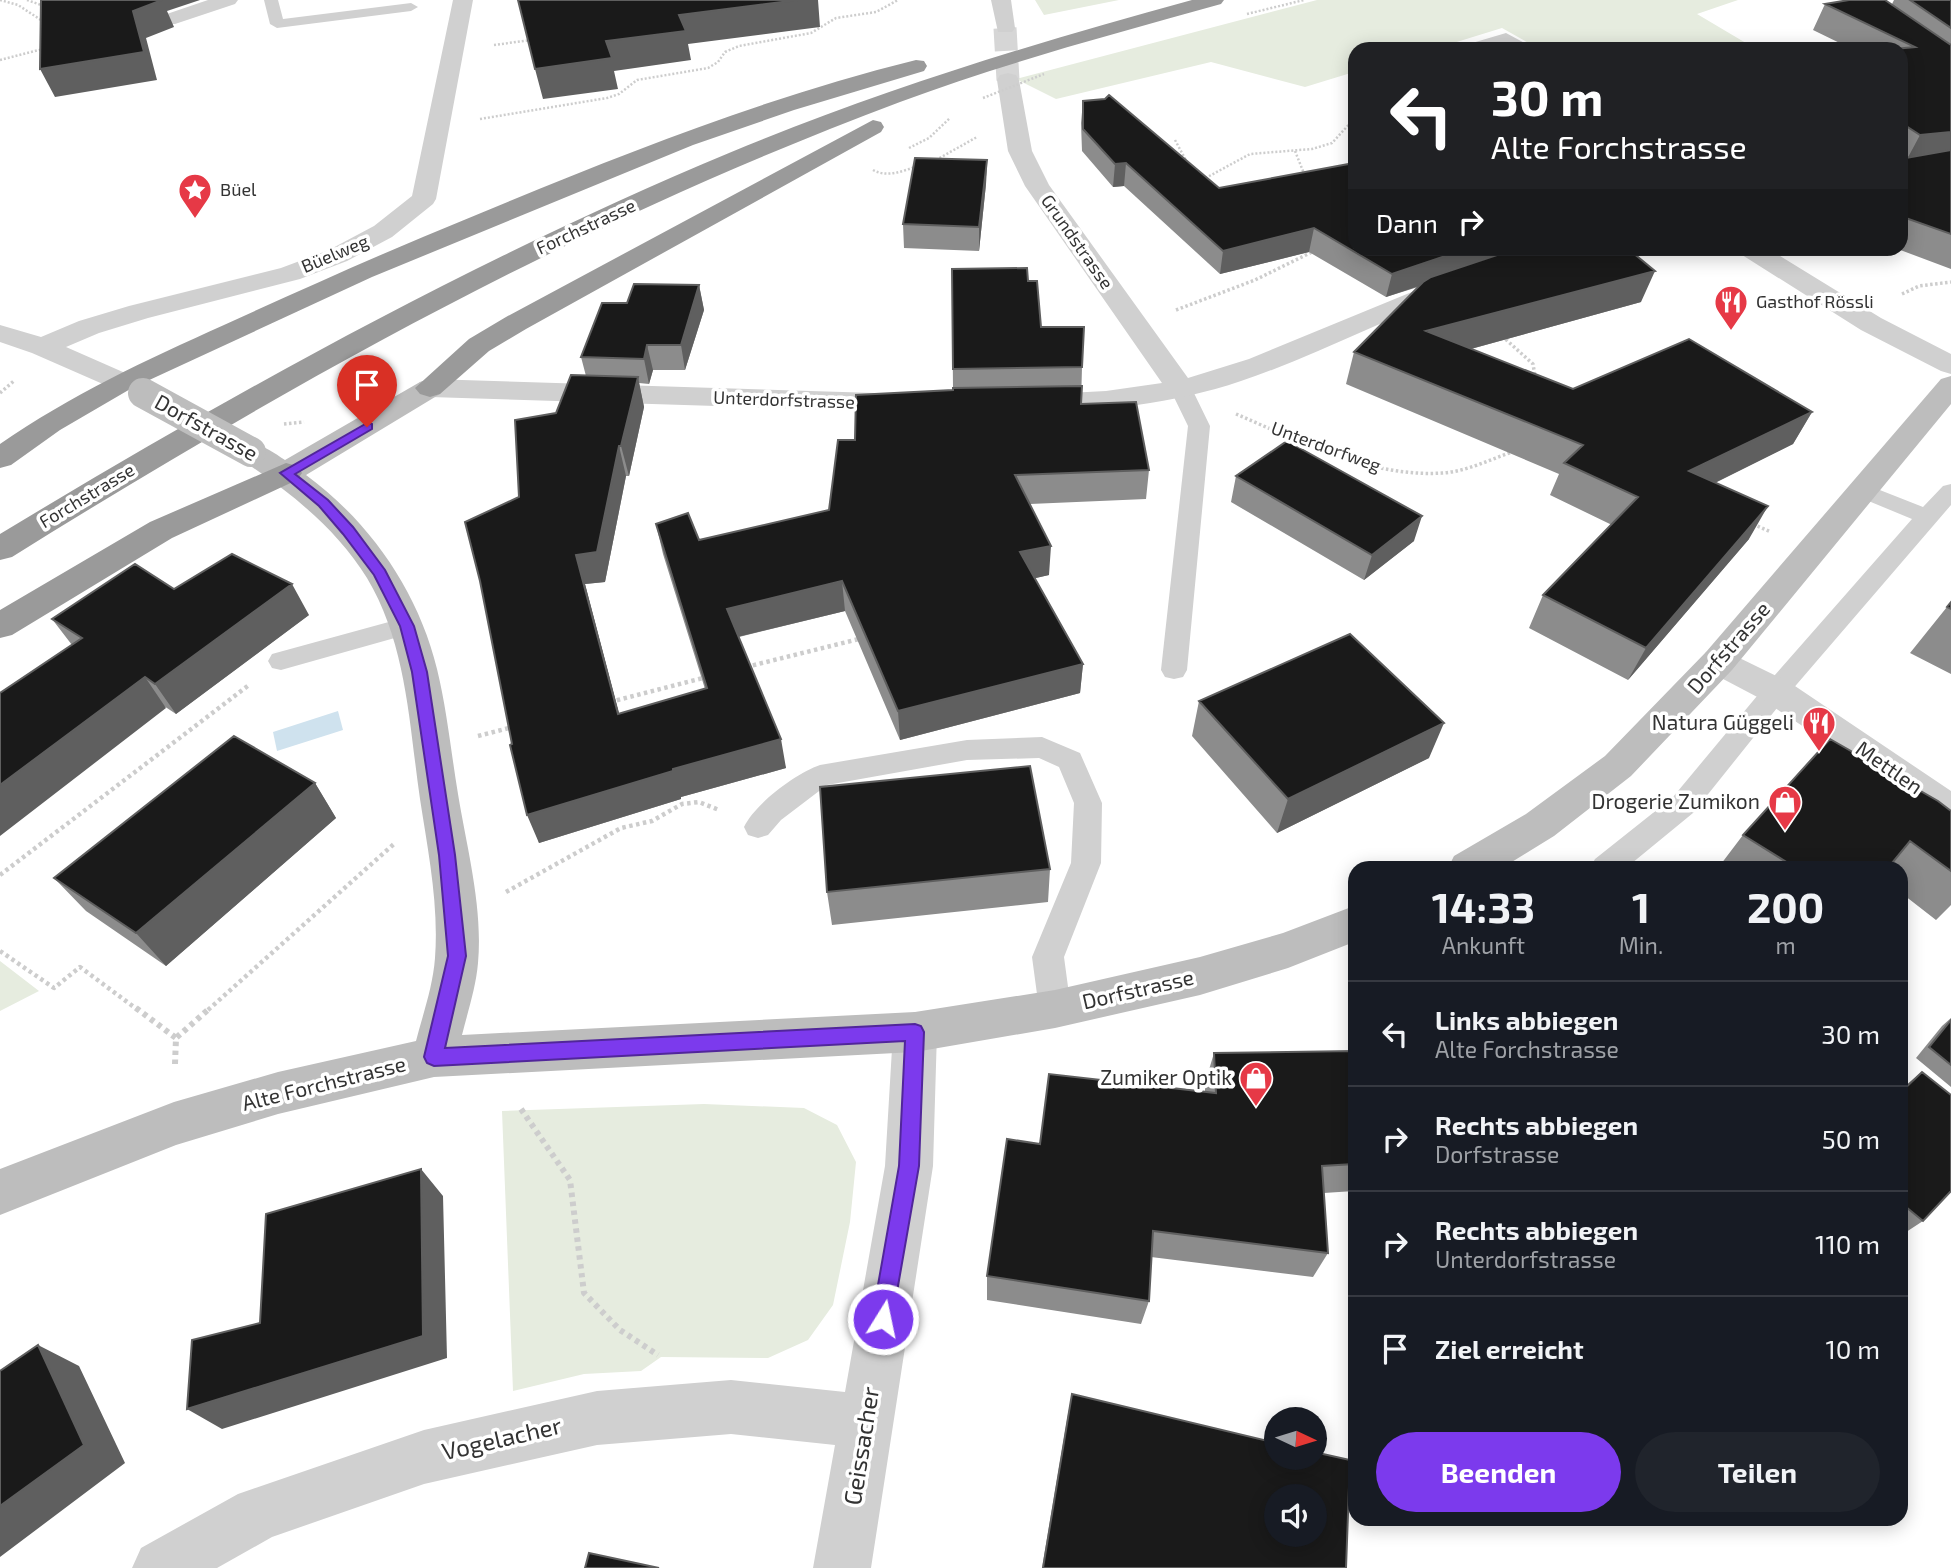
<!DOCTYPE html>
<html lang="de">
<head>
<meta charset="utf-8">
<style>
  body { margin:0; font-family:"Exo 2",sans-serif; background:#20242c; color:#f1f3f6; height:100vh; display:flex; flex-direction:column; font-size:26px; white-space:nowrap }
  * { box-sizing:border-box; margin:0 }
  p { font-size:23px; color:#9ea1a6 }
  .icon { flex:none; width:38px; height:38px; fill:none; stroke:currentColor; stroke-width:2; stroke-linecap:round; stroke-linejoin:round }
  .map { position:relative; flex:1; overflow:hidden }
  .sheet { position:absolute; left:1348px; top:861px; width:560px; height:665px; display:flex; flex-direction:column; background:#171b24; border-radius:21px; box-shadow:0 4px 18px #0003 }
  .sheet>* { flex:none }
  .hud { position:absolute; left:1348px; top:42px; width:560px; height:214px; border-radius:21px; box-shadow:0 4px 18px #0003; background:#202124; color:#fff; overflow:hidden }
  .needle { width:46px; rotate:94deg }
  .fabs { position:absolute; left:1264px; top:1407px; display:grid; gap:14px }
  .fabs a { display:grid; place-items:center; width:63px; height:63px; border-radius:50%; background:#171b24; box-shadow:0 4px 18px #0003; font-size:35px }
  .pin { position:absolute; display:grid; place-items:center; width:60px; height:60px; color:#fff; margin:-72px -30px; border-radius:50% 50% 50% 0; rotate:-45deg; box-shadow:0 0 7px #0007 }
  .pin .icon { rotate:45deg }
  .me { position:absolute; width:77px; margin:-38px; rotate:10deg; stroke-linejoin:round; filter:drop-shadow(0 0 5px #0008) }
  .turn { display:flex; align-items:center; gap:24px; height:147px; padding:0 28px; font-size:32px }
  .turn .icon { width:91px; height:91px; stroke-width:2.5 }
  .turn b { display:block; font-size:49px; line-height:60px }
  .then { display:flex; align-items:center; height:66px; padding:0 28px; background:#0003; gap:14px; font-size:26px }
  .eta { display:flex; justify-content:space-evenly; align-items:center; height:119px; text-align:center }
  .eta b { font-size:42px; font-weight:700; line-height:49px }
  .cta { display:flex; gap:14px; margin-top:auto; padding:14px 28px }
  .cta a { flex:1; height:80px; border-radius:42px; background:#7c3aed; color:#fff; font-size:28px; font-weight:700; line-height:80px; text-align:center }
  .cta a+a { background:#20242c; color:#f1f3f6 }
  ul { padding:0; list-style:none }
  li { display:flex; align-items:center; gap:21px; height:105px; padding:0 28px; border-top:2px solid #363941 }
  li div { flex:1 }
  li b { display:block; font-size:26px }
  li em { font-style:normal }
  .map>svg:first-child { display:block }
  .green { fill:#e6ecdf }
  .water { fill:#cfe2ee }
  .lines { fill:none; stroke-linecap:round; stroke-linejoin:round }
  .street-tunnel { stroke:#d6d6d6; stroke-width:23; stroke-dasharray:23 11; stroke-linecap:butt }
  .path-far3 { stroke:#cdcdcd; stroke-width:2.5; stroke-dasharray:2 2; stroke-linecap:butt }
  .path-far2 { stroke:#cdcdcd; stroke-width:3.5; stroke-dasharray:2.5 2.5; stroke-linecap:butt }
  .path-far1 { stroke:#cdcdcd; stroke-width:4.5; stroke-dasharray:3.5 3.5; stroke-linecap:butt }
  .path { stroke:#cdcdcd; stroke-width:6; stroke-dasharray:4.5 4.5; stroke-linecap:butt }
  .lane { fill:#d0d0d0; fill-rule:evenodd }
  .street { fill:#d0d0d0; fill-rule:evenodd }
  .secondary { fill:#bdbdbd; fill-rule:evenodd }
  .highway { fill:#9a9a9a; fill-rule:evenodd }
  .path-bridge-far1 { stroke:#cdcdcd; stroke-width:2.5; stroke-dasharray:2 2; stroke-linecap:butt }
  .path-bridge { stroke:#cdcdcd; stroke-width:3.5; stroke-dasharray:2.5 2.5; stroke-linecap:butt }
  .secondary-bridge { stroke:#bdbdbd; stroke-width:30 }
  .wall { fill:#8c8c8c }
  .shaded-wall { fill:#5f5f5f }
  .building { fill:#1a1a1a; stroke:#5f5f5f; stroke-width:2; fill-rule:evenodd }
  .route { fill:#7c3aed; stroke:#51269a; stroke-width:2 }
  .labels { text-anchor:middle; stroke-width:7; stroke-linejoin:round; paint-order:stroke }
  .far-poi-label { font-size:18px; fill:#333; stroke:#fff; text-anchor:start }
  .far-street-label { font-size:18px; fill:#333; stroke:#fff }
  .street-label { font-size:21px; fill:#333; stroke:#fff }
  .poi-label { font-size:21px; fill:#333; stroke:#fff; text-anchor:end }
  .near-street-label { font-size:24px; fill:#333; stroke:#fff }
</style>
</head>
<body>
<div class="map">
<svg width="1951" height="1568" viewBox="0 0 1951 1568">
  <rect width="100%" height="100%" fill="#fff"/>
  <path class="green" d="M1035,0H1119L1044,15Z
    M1317,0H1738L1697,14L1756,49H1539L1502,28L1434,49H1354V72L1305,87L1211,62L1056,99L1016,79Z
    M0,961L39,991L0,1011Z
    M704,1104L804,1108L837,1125L856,1162L850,1222L833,1305L808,1340L768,1358L661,1357L641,1371L584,1374L513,1391L502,1111Z"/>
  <path class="water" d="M338,711L343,730L277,751L273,732Z"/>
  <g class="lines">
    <path class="street-tunnel" d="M1005,28L1008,80"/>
    <path class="path-far3" d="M0,0L18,5L44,22
      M27,0L44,6
      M1247,14L1304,0
      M494,45L531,40
      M1829,49L1847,43
      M0,60L43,49
      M480,119L607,98L619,94L637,80L708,68L718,62L725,52L739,46L811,33L836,18L876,12L898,0
      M1175,140L1188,164
      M909,148L929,138L950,118
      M1295,151L1305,176
      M936,160L977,137
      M873,170C887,178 903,171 918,166
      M1202,180L1250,154L1312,149L1332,143L1354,119
      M1310,253L1316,250"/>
    <path class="path-far2" d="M1902,294L1919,286L1951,282
      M1176,310L1255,280L1314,251
      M1502,336L1533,364L1535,376
      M0,393L15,380
      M1236,414C1299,441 1372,478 1443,473C1468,471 1491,459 1515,451
      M1753,524L1771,532"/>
    <path class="path-far1" d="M746,667L863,638
      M610,702L707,677
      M478,736L513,727
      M0,875L249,685
      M506,892L621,828L652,821L682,804L699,802L719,810
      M0,951L54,988L80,967L138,1010
      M208,1010L395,843"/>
    <path class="path" d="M136,1008L176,1038
      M175,1064L176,1038L210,1008
      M521,1109L570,1180L584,1293L620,1330L658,1355"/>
    <path class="lane" d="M264,0H278L283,19L411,3L418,7L411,11L277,28L270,24Z
      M1506,33L1536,49H1516L1505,43L1484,49H1459L1462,46Z
      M1181,383L1188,385L1192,389L1210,426L1187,670L1183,677L1174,679L1165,677L1161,670L1188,426L1170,389L1174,385Z
      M1862,483L1923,507L1943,486L1951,484V505L1785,698L1693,813L1626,868H1590L1595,859L1673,797L1767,684L1912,519L1854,495L1851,490L1854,485Z
      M407,617L416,620L420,626L416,632L281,670L272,668L268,661L272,654Z
      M1042,737L1080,753L1102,803L1101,863L1064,957L1071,1009L1066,1019L1055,1023L1044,1019L1039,1009L1032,957L1071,863L1074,803L1059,767L1039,758L967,760L827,785L781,820L768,835L758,838L748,835L744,827C755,804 796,773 820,765L967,740Z"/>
    <path class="street" d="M208,0H238L235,4L175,24H161L158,20L161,16Z
      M453,0H473L436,199L433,204L392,237L347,261L300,279L148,318L99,333L66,347L132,376L136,382L132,388L122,391L112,388L32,353L0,342V325L41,337L79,321L129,306L281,268L329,250L374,226L412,196Z
      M991,0H1011L1015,28L1012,32H998Z
      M1008,73L1016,75L1019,80L1032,151L1049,185L1188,378L1249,359L1441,280L1450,278L1459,280L1463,286L1459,292C1385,318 1316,356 1241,381C1173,404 1102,411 1030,413L1020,410L1015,404L1020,398L1030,395L1106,391L1162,383L1025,186L1008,151L997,80L1000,75Z
      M1735,248H1767L1881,318L1951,354V374L1941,371L1861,330L1739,253Z
      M430,379L907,394L917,397L922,403L917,409L907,412L430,397L420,394L415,388L420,382Z
      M1719,648L1789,682L1951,791V826L1937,822L1804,727L1763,700L1706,670L1701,661L1706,652Z
      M915,1012L931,1018L937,1032L933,1166L871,1568H813L835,1445L731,1434L597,1445L424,1484L272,1537L217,1568H132L141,1548L238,1494L424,1430L597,1391L731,1380L845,1392L885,1166L893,1032L899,1018Z"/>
    <path class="secondary" d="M1951,376V404L1732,670L1631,776L1554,836L1502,868H1448L1454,856L1526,814L1605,756L1706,652L1941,379Z
      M430,379L440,382L445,388L440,394L306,475C370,522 418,591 437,669C447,710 451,752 458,794C467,849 483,907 478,963C476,987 468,1011 462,1035L915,1012L1055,990L1200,957L1283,933L1354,906V942L1288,968L1200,995L1055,1028L915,1052L434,1077L278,1114L176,1145L0,1215V1169L174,1102L278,1072L416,1041C423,1014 433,986 435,958C439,905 428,851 420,799C409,724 407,645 367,578C336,528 289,491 240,459L236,452L240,445C259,441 270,450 285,460L420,382Z"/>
    <path class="highway" d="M1192,0H1224L1221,4C1113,34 1005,63 900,102C584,220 297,379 12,557L0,560V534C235,392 475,259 729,153C880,90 1034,43 1192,0Z
      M916,60L924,61L927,66L924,71L794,110L693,145L372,277L132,388L60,430L11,465L0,468V444C71,395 146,360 224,325C290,295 356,265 423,237C584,170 746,102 916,60Z
      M873,120L881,122L884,127L881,132L526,329L489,351L440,394L430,397L420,394L415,388L469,339L506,317Z
      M286,463L297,466L302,473L297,480L172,538L12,635L0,638V610L150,522Z"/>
    <path class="path-bridge-far1" d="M983,98L1044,74"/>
    <path class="path-bridge" d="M284,424L304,422"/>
    <path class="secondary-bridge" d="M143,393L251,452"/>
  </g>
  <path class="wall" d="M1894,0H1951V269L1895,248H1900V49H1852L1813,30L1825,4H1892Z
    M1083,101L1219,188L1641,302L1471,349L1573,389L1812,412L1793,444L1715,483L1749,539L1628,680L1529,628L1543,595L1612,525L1550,495L1559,474L1346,384L1354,352L1418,287L1386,297L1309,252L1220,274L1124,186L1113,187L1082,151L1081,123Z
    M987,160L986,184L979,251L904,248L903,224Z
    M952,269L1028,281L1041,327L1082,367L1081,404L1149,470L1146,499L1030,504L1049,575L1035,578L1083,664L1080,693L900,740L845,611L739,637L786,768L681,797V799L539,843L512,744L519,497L556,413L586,376L581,357L627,303L699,285L704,310L685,370H653L649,384L639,383L644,407L629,476H626L605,582L585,584L619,714L705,689L663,554L656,524L699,540L829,510L855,440L953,390Z
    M1236,476L1414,541L1364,580L1231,502Z
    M174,589L309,615L176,714L72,645L52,619Z
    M1951,602V674L1910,653Z
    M1199,701L1429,758L1277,833L1192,736Z
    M315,783L336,818L166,966L86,911L54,878Z
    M1951,811V905L1936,920L1900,892V868H1718L1743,835Z
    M1050,869L1048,902L832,925L827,892Z
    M1951,1018V1087L1916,1058L1942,1026Z
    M1354,1051V1191L1324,1193L1328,1253L1313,1277L1151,1257L1149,1301L1141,1324L987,1300V1276L1040,1144L1205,1092V1083L1214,1053Z
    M1922,1072L1923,1221L1900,1236V1090Z
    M1072,1394L1346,1568H1042L1068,1414Z"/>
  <path class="shaded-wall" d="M146,0H200L167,11L174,27L146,38L157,80L55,97L40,69Z
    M798,0H818L820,27L688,44L691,60L614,71L618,89L543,99L535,69L606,41L679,15Z
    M1951,132V157L1905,163L1920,135Z
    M987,160L986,184L979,251V227Z
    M1126,163L1124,186L1113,187L1115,164Z
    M1314,228L1309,252L1220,274L1223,251Z
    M1469,248H1533L1386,297L1392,274Z
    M1655,271L1641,302L1416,364L1426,331Z
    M699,285L704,310L685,370L681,345Z
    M647,345L653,370L649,384L644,359Z
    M638,377L644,407L629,476L621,446Z
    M1812,412L1793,444L1672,504L1689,471Z
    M619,446L626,476L605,582L585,584L627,743L618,714L576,555Z
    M1768,506L1749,539L1628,680L1646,648Z
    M1422,516L1414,541L1364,580L1372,555Z
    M1051,546L1049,575L1019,582L1020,552Z
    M842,581L845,611L733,638L727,609Z
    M292,584L309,615L176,714L155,684Z
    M1083,664L1080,693L900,740L898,711Z
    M145,677L166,708L0,836V785Z
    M1444,723L1429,758L1277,833L1288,799Z
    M781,739L786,768L681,797V799L539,843L527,815L673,769Z
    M315,783L336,818L166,966L136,933Z
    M421,1169L443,1196L447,1358L222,1429L187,1409Z
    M38,1345L79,1366L125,1463L0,1557V1506Z"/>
  <path class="building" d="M41,0H162L133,11L144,52L40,69Z
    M518,0H798L679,15L686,31L606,41L612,58L535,69Z
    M1849,0H1885L1951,45V132L1920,135L1900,122V49H1894L1915,47L1825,4Z
    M1910,0H1951V28Z
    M1512,44L1523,49H1474Z
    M1109,95L1219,188L1354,163V248H1469L1392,274L1314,228L1223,251L1126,163L1115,164L1083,129V101L1105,99Z
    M1951,150V234L1900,216V159Z
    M915,158L987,160L979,227L903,224Z
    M1518,248H1627L1655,271L1426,331L1573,389L1689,339L1812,412L1689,471L1768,506L1646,648L1543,595L1638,497L1564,463L1583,445L1354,352L1423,282L1431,277Z
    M1027,268L1028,281H1037L1041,327H1084L1082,367L953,369L952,269Z
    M634,284L699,285L681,345H647L644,359L581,357L602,303H627Z
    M571,375L638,377L621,446H619L597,552L576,555L618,714L707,688L656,524L688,513L699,540L829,510L838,440H855L856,395L953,390V388L1082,386L1081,404L1136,402L1149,470L1015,475L1051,546L1020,552L1083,664L898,711L842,581L727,609L781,739L673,769V771L527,815L510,745L512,744L480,581L465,522L519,497L515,420L556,413Z
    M1287,441L1422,516L1372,555L1236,476Z
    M232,554L292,584L155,684L145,677L0,785V693L82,638L52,619L135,564L174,589Z
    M1951,602V609L1947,607Z
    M1350,634L1444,723L1288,799L1199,701Z
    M234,736L315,783L136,933L54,878Z
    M1830,739L1938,801L1951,811V871L1910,841L1888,868H1796L1743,835Z
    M1030,766L1050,869L827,892L820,787Z
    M1951,1020V1065L1929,1047Z
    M1354,1051V1164L1322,1166L1328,1253L1153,1231L1149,1301L987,1276L1007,1139L1040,1144L1049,1074L1216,1093L1214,1053Z
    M1922,1072L1951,1095V1191L1923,1221L1900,1202V1093Z
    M421,1169L423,1336L187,1409L192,1340L260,1323L266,1214Z
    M38,1345L84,1445L0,1506V1371Z
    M1072,1394L1276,1443V1458H1314V1452L1350,1460L1346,1568H1043ZM1276,1496H1314V1535H1276Z
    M589,1553L659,1568H585Z"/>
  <path class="route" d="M367,423L372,424V429L295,474L328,500L353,527L385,570L414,626L427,672L455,855L466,956L445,1048L915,1024L921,1026L924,1032L919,1166L891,1326L883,1329L876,1326L872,1319L899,1166L905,1041L434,1066L427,1063L424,1057L448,956L439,855L412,672L400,626L374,575L343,534L319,506L280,473Z"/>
  <defs>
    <symbol id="sight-pin" viewBox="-11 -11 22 30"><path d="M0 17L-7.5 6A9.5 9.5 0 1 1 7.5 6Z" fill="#e63946" stroke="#fff"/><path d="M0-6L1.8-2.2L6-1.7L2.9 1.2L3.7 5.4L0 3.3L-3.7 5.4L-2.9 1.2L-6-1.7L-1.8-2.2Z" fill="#fff"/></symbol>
    <symbol id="restaurant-pin" viewBox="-11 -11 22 30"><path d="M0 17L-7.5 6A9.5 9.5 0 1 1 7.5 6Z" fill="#e63946" stroke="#fff"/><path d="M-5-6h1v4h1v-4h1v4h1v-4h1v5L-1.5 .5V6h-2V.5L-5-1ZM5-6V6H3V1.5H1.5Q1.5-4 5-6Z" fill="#fff"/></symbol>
    <symbol id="shop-pin" viewBox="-11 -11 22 30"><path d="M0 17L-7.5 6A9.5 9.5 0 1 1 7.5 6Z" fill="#e63946" stroke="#fff"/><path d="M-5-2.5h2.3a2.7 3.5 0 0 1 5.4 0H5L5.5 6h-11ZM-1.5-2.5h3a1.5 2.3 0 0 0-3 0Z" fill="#fff"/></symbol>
  </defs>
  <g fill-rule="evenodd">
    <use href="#sight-pin" x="176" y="171" width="38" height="52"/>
    <use href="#restaurant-pin" x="1712" y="283" width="38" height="52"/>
    <use href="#restaurant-pin" x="1800" y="704" width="38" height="52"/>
    <use href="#shop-pin" x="1766" y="783" width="38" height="52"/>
    <use href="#shop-pin" x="1237" y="1059" width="38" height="52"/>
  </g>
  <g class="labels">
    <g class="far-poi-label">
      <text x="220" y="196">Büel</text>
      <text x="1756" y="308">Gasthof Rössli</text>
    </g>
    <g class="far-street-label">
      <text transform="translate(586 227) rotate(-25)" y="6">Forchstrasse</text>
      <text transform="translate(1077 242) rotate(55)" y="6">Grundstrasse</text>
      <text transform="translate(335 254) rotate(-23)" y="6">Büelweg</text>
      <text transform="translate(784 400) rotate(2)" y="6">Unterdorfstrasse</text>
      <text transform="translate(1326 447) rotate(20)" y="6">Unterdorfweg</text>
      <text transform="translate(87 496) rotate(-31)" y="6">Forchstrasse</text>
    </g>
    <g class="street-label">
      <text transform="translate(206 428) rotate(29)" y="7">Dorfstrasse</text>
      <text transform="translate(1729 648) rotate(-49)" y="7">Dorfstrasse</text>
      <text transform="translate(1889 768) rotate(35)" y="7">Mettlen</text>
      <text transform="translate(1138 990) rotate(-13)" y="7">Dorfstrasse</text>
      <text transform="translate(324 1084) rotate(-14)" y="7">Alte Forchstrasse</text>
    </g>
    <g class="poi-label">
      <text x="1794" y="730">Natura Güggeli</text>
      <text x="1760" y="809">Drogerie Zumikon</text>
      <text x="1232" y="1085">Zumiker Optik</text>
    </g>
    <g class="near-street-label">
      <text transform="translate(502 1439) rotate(-13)" y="8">Vogelacher</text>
      <text transform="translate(862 1446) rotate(-81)" y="8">Geissacher</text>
    </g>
  </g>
</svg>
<div class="fabs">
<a><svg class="needle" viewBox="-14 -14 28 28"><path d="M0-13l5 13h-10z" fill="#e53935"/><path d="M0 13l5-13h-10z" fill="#9ea1a6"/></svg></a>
<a><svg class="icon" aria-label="sound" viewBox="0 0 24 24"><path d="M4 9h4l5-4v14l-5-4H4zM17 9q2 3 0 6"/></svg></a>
</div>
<div class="pin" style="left:367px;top:427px;background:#d93025"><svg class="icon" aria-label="arrive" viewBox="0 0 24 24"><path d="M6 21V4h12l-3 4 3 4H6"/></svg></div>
<svg class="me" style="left:883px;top:1319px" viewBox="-20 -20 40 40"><circle r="17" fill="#7c3aed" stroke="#fff" stroke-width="3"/><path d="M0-11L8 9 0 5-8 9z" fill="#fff"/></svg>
<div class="hud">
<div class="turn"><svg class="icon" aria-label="left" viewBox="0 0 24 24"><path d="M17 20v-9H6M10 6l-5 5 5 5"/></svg><div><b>30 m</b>Alte Forchstrasse</div></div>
<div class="then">Dann<svg class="icon" aria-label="right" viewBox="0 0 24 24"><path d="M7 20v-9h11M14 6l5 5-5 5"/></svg></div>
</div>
<section class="sheet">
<div class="eta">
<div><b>14:33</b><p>Ankunft</p></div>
<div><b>1</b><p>Min.</p></div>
<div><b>200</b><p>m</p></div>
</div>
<ul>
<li><svg class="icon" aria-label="left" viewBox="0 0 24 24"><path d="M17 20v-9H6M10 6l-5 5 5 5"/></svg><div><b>Links abbiegen</b><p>Alte Forchstrasse</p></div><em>30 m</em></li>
<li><svg class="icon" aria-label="right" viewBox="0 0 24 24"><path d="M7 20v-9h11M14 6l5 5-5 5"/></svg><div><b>Rechts abbiegen</b><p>Dorfstrasse</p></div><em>50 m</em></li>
<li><svg class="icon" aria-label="right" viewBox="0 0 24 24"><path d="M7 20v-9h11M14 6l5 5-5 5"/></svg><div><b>Rechts abbiegen</b><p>Unterdorfstrasse</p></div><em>110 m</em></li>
<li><svg class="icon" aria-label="arrive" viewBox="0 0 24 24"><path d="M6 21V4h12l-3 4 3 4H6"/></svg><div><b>Ziel erreicht</b></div><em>10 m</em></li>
</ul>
<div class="cta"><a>Beenden</a><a>Teilen</a></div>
</section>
</div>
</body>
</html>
